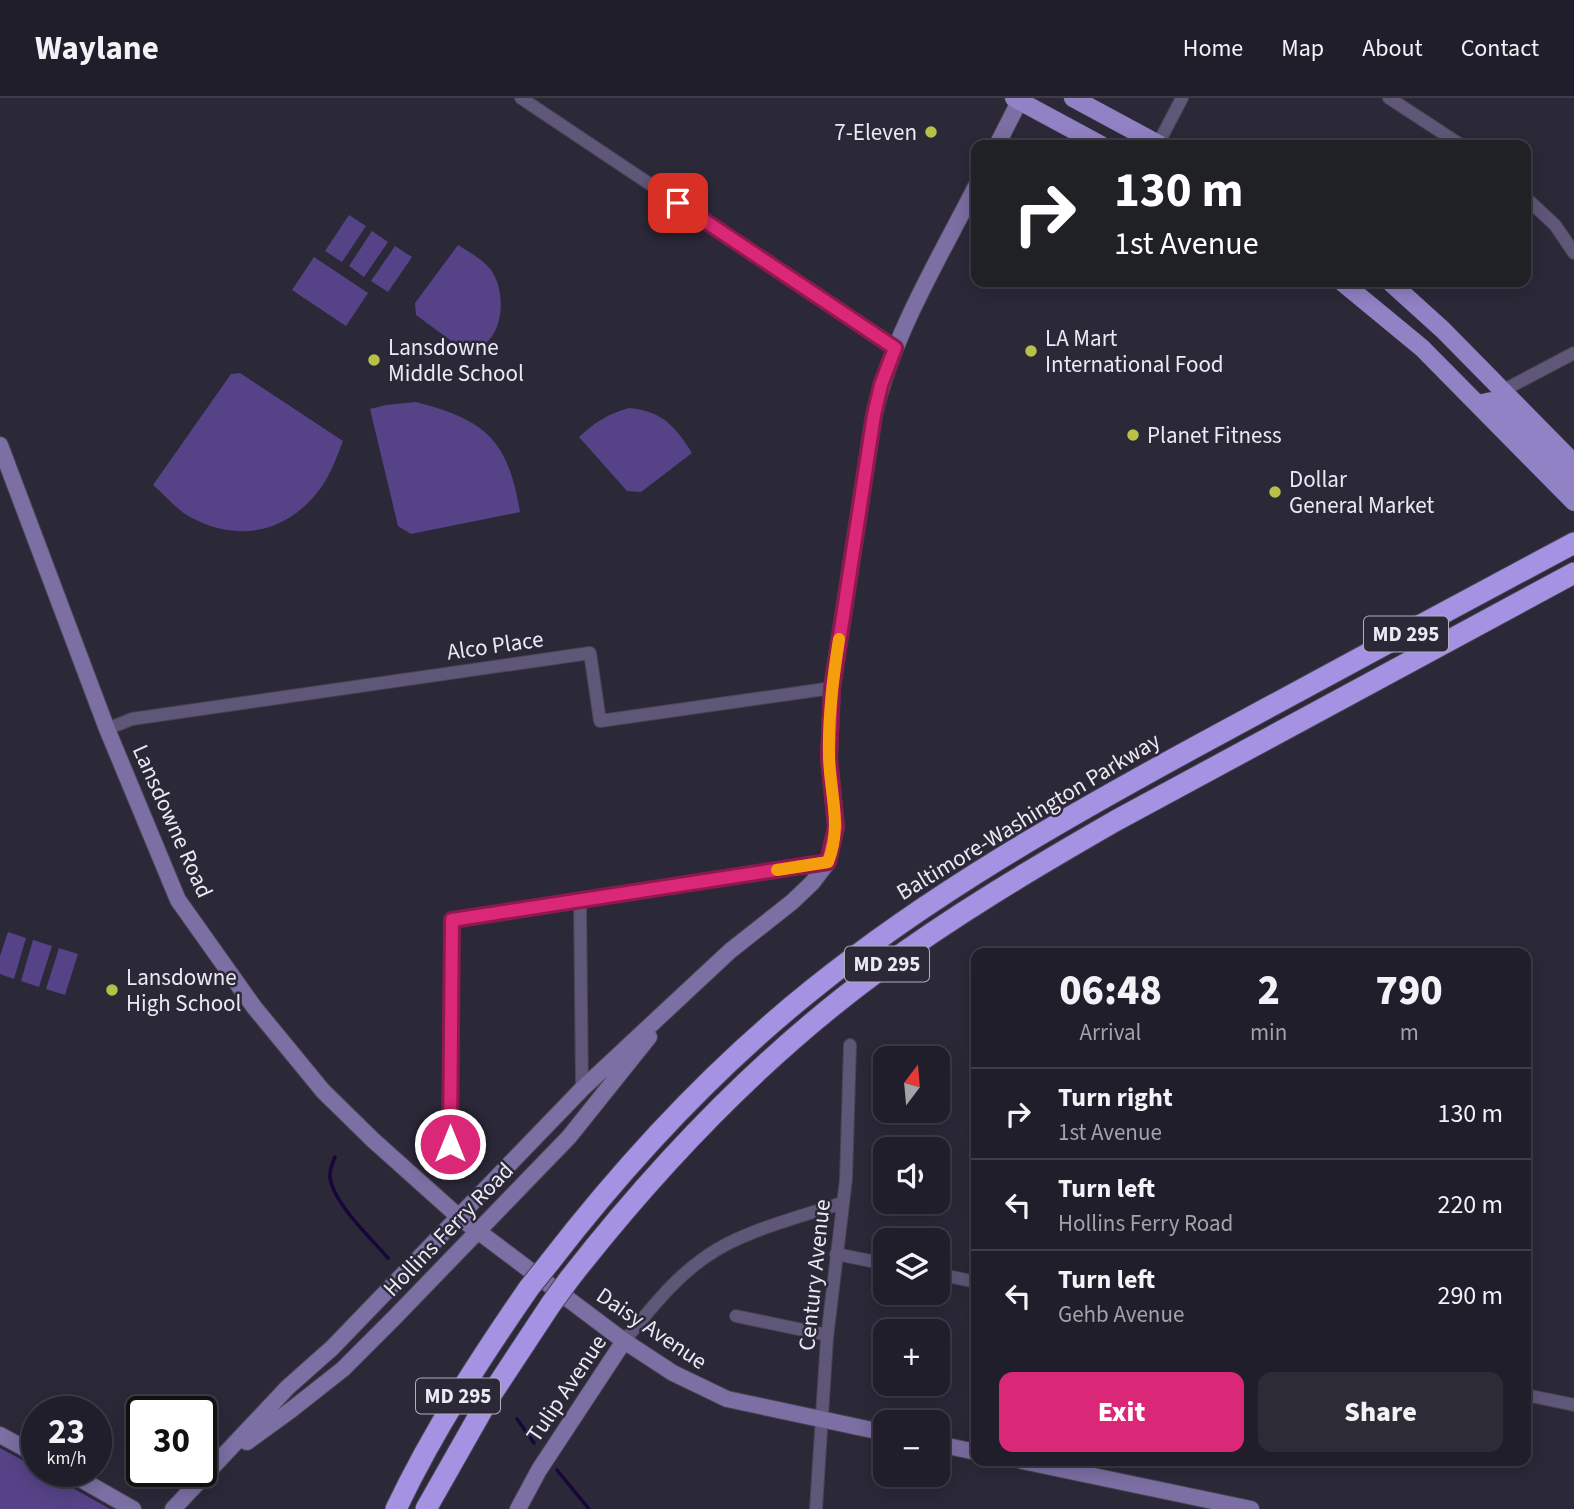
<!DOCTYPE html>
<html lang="en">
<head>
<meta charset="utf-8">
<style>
  body { margin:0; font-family:"Source Sans 3",sans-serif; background:#2d2b36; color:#f1f3f6; height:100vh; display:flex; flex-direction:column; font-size:26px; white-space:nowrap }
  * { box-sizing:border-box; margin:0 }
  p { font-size:23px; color:#a2a2a8 }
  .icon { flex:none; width:38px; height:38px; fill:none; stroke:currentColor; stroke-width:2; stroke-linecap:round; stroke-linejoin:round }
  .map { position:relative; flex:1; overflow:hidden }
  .sheet { position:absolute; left:971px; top:850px; width:560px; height:518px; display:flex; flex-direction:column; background:#201e2a; border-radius:14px; box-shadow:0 4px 18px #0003,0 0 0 2px #3d3c47 }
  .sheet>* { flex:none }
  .banner { position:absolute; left:971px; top:42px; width:560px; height:147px; border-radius:14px; box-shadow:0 4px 18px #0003,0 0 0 2px #3d3c47; background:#202124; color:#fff; overflow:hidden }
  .needle { width:46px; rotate:16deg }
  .fabs { position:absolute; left:873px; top:948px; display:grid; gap:14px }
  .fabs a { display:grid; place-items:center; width:77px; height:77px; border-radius:14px; background:#201e2a; box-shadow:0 4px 18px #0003,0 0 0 2px #3d3c47; font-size:35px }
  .speed { position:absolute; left:21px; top:1298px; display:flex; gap:14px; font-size:35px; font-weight:700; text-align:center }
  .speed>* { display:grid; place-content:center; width:91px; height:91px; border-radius:50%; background:#201e2a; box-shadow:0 4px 18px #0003,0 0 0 2px #3d3c47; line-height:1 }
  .speed small { font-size:18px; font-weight:400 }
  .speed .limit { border:4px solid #111; border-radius:10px; background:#fff; color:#111 }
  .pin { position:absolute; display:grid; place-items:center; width:60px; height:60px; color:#fff; margin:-30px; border-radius:14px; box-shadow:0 4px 10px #0006 }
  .me { position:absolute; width:77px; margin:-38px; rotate:0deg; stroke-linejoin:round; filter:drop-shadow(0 0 5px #0008) }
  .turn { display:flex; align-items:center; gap:24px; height:147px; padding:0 28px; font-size:32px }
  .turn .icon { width:91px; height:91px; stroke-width:2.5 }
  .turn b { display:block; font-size:49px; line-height:60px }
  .eta { display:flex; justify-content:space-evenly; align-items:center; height:119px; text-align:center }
  .eta b { font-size:42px; font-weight:800; line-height:49px }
  .button { display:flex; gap:14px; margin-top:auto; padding:14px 28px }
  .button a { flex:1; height:80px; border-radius:14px; background:#db2777; color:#fff; font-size:28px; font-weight:800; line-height:80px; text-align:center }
  .button a+a { background:#2d2b36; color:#f1f3f6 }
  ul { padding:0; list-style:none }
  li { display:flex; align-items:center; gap:21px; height:91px; padding:0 28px; border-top:2px solid #3d3c47 }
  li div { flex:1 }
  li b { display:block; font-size:26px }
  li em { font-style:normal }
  header { display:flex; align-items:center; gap:42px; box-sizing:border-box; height:98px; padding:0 35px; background:#201e2a; border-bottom:2px solid #3d3c47 }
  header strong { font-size:33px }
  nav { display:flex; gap:38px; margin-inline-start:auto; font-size:24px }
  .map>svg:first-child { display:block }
  .green { fill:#564387 }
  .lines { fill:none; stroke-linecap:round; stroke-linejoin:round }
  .stream { stroke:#19053a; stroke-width:3.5 }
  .street-casing { stroke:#464352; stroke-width:14 }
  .secondary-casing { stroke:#464352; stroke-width:18 }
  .primary-casing { stroke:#464352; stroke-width:19 }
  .highway-casing { stroke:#464352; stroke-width:23 }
  .street { stroke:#5e5778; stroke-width:12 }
  .secondary { stroke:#7b6fa3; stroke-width:16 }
  .primary { stroke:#9181c5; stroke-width:18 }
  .highway { stroke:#a592e3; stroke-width:21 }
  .highway-bridge-casing { stroke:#464352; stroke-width:23; stroke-linecap:butt }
  .highway-bridge { stroke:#a592e3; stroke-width:21 }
  .route-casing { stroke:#8e194d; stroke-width:18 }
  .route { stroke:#db2777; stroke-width:12 }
  .slow { stroke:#f59e0b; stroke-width:12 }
  .poi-dot { fill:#b7c148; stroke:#2b2838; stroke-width:2.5 }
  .labels { text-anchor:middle; stroke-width:5; stroke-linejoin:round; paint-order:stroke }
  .shield { fill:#2b2838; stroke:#b1afbb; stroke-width:2 }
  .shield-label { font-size:21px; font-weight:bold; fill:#ebe9f3 }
  .poi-label { font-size:23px; fill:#ebe9f3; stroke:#2b2838; text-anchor:start }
  .street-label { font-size:23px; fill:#ebe9f3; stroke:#2b2838 }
</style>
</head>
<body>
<header>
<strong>Waylane</strong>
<nav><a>Home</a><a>Map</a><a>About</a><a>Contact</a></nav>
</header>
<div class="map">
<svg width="1574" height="1411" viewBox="0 0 1574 1411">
  <rect width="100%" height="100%" fill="#2b2838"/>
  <path class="green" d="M349,117L366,128L342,164L325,153Z
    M372,133L388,144L364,179L349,168Z
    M458,147C469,154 486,163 493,175C505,196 504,231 484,247C480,251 474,253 469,256L416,217L415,205Z
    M395,148L412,159L388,194L371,183Z
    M314,159L368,195L346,228L292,192Z
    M240,275L343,343C336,361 329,381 316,396C283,436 236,444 190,419C177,412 165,397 153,387L231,276Z
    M416,304C486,322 508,342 520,414L411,436L398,428L370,311L386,307Z
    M629,310C662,313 675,328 692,355L641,394L627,393L579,339C595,324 608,316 629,310Z
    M8,834L26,840L14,881L0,876V858Z
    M33,842L52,848L39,889L21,883Z
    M59,850L78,856L65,897L46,891Z
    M0,1350L37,1370V1374H44L110,1411H0Z"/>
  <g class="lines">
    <path class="stream" d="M335,1059C332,1066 329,1073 330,1080C334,1106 371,1140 388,1160
      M517,1321L534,1345
      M557,1372L589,1411"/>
    <defs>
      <path id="street" d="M521,0L895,250
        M1389,0L1461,47
        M1158,46L1182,0
        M1526,100L1555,127L1574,155
        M1502,293L1574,255
        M107,631L132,621L590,555L600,623L832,590
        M580,803L582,991
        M450,1046L452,823L828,764
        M836,1156L886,1166
        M938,1176L976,1184
        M736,1218L827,1237
        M624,1243C650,1212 674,1180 707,1158C742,1133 800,1119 842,1105
        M1526,1297L1574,1307
        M816,1411L827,1240L846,1081L850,947"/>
      <path id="secondary" d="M997,47L1021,0
        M0,347L107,631L178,802L254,909L323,993L373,1042L459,1119L624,1243L673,1275L727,1301L886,1335
        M0,1337L37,1357
        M247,1344L291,1312L343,1271L395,1219L569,1039L649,939
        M938,1346L976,1354
        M1022,1363L1251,1411
        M68,1374L133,1411
        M173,1411L288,1289L332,1250L582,991L730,853L792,804L812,785L828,764L836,729L829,660L832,590L874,317C893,236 939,161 976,88
        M518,1411L539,1372L624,1243"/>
      <path id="primary" d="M1014,0L1101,47
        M1073,0L1160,47
        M1342,184L1422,250L1574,404
        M1390,184L1443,232L1574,365
        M1478,306L1492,303L1496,304L1574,382"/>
      <path id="highway" d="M549,1165C627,1064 713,971 813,891C932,795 1065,720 1199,647C1323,579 1449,512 1574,445
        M570,1180C660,1065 761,959 878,873C954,817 1035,769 1117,722L1574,475
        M396,1411C433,1333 480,1261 529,1190
        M426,1411L489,1300L551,1206"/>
    </defs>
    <use href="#street" class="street-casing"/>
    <use href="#secondary" class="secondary-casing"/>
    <use href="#primary" class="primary-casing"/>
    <use href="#highway" class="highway-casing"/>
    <use href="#street" class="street"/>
    <use href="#secondary" class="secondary"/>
    <use href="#primary" class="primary"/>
    <use href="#highway" class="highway"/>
    <defs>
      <path id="highway-bridge" d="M529,1190L549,1165
        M551,1206L570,1180"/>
    </defs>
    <use href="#highway-bridge" class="highway-bridge-casing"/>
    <use href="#highway-bridge" class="highway-bridge"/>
  </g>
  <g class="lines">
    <defs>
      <path id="route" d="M450,1046L452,822L828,764L836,729L829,660L832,590L874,317L881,287L895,250L678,105"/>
    </defs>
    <use href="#route" class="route-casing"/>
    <use href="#route" class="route"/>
    <path class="slow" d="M777,772L828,764C843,726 829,694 829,656C828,617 833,579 839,541"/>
  </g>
  <g class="poi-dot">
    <circle cx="931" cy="34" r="7"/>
    <circle cx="1031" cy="253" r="7"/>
    <circle cx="374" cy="262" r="7"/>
    <circle cx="1133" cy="337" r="7"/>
    <circle cx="1275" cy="394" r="7"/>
    <circle cx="112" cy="892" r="7"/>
  </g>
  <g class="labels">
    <g class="shield">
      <rect x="1364" y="518.5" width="84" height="35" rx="5"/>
      <rect x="845" y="848.5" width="84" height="35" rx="5"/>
      <rect x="416" y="1280.5" width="84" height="35" rx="5"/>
    </g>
    <g class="shield-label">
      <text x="1406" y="543">MD 295</text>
      <text x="887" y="873">MD 295</text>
      <text x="458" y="1305">MD 295</text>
    </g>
    <g class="poi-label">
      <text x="917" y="42" text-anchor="end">7-Eleven</text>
      <text x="1045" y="248">LA Mart<tspan x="1045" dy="26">International Food</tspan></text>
      <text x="388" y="257">Lansdowne<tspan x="388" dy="26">Middle School</tspan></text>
      <text x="1147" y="345">Planet Fitness</text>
      <text x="1289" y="389">Dollar<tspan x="1289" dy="26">General Market</tspan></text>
      <text x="126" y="887">Lansdowne<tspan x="126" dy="26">High School</tspan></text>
    </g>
    <g class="street-label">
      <text transform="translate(495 547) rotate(-8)" y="8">Alco Place</text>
      <text transform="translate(1028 718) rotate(-31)" y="8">Baltimore-Washington Parkway</text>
      <text transform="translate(173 723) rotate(66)" y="8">Lansdowne Road</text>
      <text transform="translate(448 1131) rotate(-46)" y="8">Hollins Ferry Road</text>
      <text transform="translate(814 1177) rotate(-84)" y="8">Century Avenue</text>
      <text transform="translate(652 1230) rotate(34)" y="8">Daisy Avenue</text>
      <text transform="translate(566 1290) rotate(-56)" y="8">Tulip Avenue</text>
    </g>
  </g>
</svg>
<div class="fabs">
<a><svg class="needle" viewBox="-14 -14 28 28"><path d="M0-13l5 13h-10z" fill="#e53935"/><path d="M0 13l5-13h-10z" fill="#a2a2a8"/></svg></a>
<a><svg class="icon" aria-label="sound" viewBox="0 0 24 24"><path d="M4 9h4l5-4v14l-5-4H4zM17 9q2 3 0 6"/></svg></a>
<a><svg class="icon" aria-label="layers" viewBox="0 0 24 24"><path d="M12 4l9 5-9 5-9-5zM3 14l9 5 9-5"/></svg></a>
<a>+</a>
<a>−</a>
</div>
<div class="speed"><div>23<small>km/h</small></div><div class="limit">30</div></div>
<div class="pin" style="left:678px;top:105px;background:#d93025"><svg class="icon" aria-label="arrive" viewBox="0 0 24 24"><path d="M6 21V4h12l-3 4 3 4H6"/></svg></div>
<svg class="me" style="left:450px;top:1046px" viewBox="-20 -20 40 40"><circle r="17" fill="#db2777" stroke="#fff" stroke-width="3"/><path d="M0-11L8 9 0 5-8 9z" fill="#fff"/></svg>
<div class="banner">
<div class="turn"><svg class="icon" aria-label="right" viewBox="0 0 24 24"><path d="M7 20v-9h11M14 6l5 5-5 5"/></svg><div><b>130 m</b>1st Avenue</div></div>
</div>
<section class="sheet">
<div class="eta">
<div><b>06:48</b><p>Arrival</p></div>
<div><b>2</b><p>min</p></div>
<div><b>790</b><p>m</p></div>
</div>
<ul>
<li><svg class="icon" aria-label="right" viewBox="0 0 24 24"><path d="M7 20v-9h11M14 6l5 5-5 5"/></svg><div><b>Turn right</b><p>1st Avenue</p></div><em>130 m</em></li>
<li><svg class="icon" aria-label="left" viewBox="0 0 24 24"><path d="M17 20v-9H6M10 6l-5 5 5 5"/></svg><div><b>Turn left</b><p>Hollins Ferry Road</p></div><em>220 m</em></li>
<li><svg class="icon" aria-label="left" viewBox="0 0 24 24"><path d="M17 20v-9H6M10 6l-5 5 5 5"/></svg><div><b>Turn left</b><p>Gehb Avenue</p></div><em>290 m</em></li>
</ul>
<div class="button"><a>Exit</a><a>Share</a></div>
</section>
</div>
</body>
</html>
